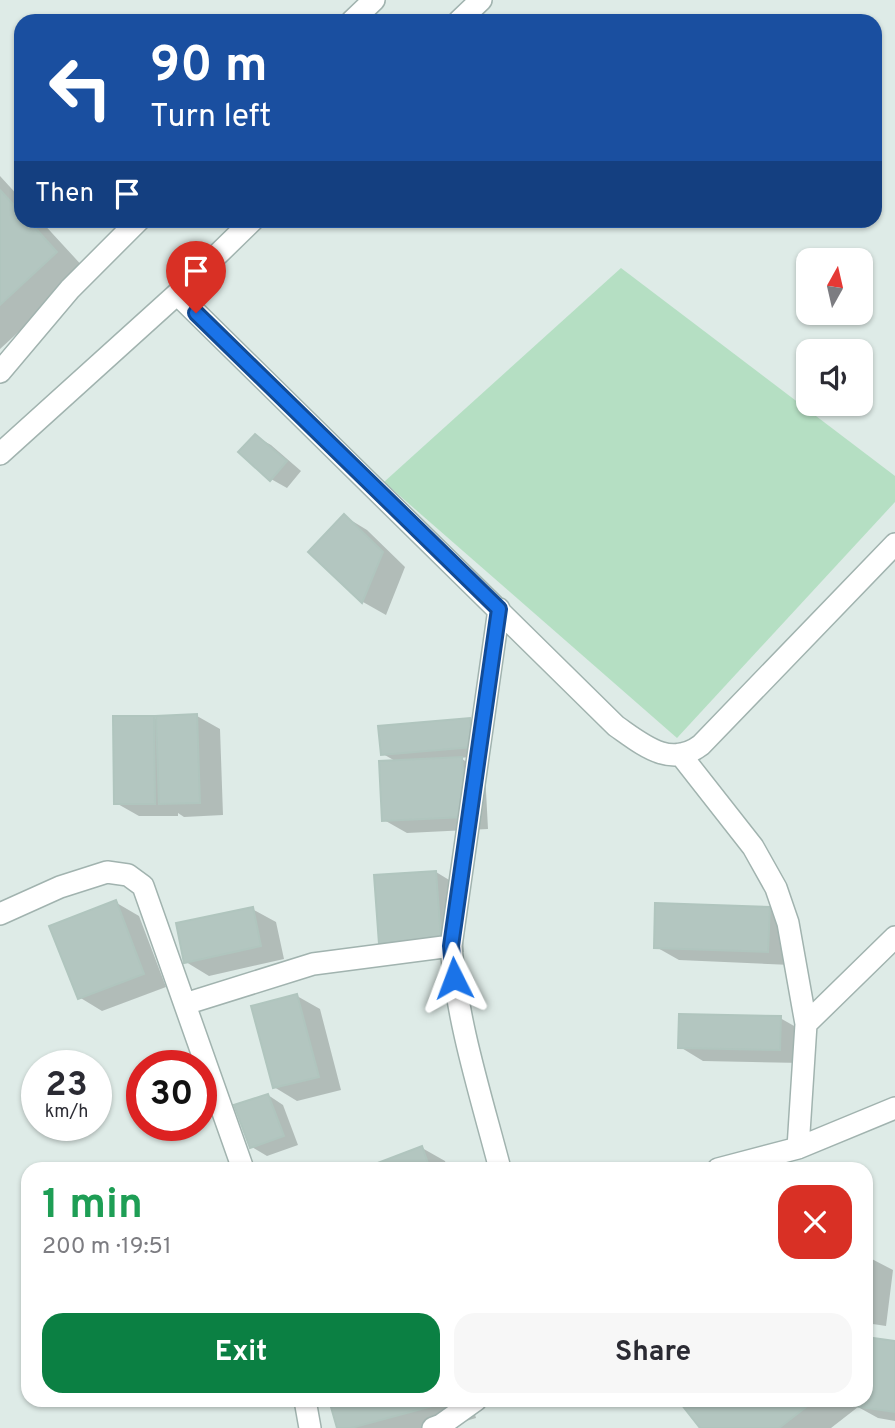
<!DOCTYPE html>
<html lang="en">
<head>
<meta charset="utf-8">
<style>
  body { margin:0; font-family:Overpass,sans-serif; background:#f7f7f7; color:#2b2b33; height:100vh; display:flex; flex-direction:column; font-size:26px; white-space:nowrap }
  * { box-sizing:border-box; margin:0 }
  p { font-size:23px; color:#7c7c81 }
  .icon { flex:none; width:38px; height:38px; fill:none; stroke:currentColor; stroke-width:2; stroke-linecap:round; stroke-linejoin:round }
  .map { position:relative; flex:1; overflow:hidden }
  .panel { position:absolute; left:21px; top:1162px; width:852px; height:245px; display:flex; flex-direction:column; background:#fff; border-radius:21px; box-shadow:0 2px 5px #0004 }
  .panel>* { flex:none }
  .guide { position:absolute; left:14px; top:14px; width:868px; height:214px; border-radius:21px; box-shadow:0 2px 5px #0004; background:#1a4fa0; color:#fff; overflow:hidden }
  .needle { width:46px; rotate:8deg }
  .fabs { position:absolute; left:796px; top:248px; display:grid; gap:14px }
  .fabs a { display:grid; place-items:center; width:77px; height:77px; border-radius:14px; background:#fff; box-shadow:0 2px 5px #0004; font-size:35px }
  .speed { position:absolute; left:21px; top:1050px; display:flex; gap:14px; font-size:35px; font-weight:700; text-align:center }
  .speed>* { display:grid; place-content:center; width:91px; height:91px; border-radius:50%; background:#fff; box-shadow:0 2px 5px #0004; line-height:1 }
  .speed small { font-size:18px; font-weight:400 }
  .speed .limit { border:10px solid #d22; background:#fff; color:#111 }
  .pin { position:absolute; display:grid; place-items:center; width:60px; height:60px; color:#fff; margin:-72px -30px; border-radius:50% 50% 50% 0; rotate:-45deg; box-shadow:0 0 7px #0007 }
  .pin .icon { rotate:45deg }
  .me { position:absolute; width:77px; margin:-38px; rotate:357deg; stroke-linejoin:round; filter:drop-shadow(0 0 5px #0008) }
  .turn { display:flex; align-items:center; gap:24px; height:147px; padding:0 21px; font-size:32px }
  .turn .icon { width:91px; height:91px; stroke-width:2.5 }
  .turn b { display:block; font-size:49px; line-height:60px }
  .then { display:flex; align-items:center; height:66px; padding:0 21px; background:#0003; gap:14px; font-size:26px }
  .round { display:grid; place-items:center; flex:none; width:74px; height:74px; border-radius:21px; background:#f7f7f7 }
  .summary { display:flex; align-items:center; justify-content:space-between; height:119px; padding:0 21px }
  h1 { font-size:42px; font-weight:700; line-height:52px; color:#1e9e55 }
  .primary-button { display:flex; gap:14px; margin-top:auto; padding:14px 21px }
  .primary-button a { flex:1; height:80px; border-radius:21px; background:#0b8043; color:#fff; font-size:28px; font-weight:700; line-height:80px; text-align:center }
  .primary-button a+a { background:#f7f7f7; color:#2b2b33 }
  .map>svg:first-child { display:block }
  .green { fill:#b5dfc3 }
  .shadow { fill:#0003 }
  .building { fill:#b3c6c0; stroke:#b0c5be; stroke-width:2 }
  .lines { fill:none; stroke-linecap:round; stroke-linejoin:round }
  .minor-casing { stroke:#a1b3af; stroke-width:24 }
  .minor { stroke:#fff; stroke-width:21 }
  .route-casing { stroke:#114b97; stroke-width:18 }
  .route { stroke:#1a73e8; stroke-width:12 }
</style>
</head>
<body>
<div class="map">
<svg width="895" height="1428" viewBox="0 0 895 1428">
  <rect width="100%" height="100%" fill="#deebe7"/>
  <path class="green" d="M621,268L895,476V502L677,738L384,482Z"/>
  <path class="shadow" d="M0,176L21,199V220H40L86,270L0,349Z
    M255,436L271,445L301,471L287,488L271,479Z
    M344,516L367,530L405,567L386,615L363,602L310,552Z
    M197,716L220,729L223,815L184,817L178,813V816H139L116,803L154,718L158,720Z
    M470,720L486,729L488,755L460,758L485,772L488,829L407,833L384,820L397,762L383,754Z
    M436,872L459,886L464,952L404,956L380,943Z
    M115,902L139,916L166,987L102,1011L79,997Z
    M769,908L793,922L791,965L679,960L656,947Z
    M252,909L276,922L284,959L209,976L186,962Z
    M297,996L320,1009L341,1090L297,1101L274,1087Z
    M780,1018L803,1031V1063L703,1061L680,1047Z
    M268,1095L283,1105L298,1145L267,1156L252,1147Z
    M422,1148L445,1161L448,1169H367Z
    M866,1256L893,1270L886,1326L866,1323Z
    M895,1343V1421L878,1418L858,1407L831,1428H703L681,1400H866Z
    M331,1400H471L476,1418L442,1428H339Z"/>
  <path class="building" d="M0,190L21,213V220H28L57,252L0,305Z
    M255,434L287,461L270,481L238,452Z
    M344,514L383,552L362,603L308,552Z
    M197,714L200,803L159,804L156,716Z
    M113,716H154L155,804H114Z
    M470,718L473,747L381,755L378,726Z
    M462,757L465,817L382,821L379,761Z
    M436,871L441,939L379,944L374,875Z
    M116,900L144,974L78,999L49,926Z
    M655,903L770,907L768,952L654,948Z
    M253,907L261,946L184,963L176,923Z
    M297,994L319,1077L273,1088L251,1006Z
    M679,1014L781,1016L780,1050L678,1048Z
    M268,1094L284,1136L250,1148L234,1105Z
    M422,1146L430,1169H362Z
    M866,1254L870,1255L866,1286Z
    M866,1337L895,1341V1412L853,1406V1400H866Z
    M329,1400H446L447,1402L351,1428H337Z
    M678,1400H815L779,1428H700Z"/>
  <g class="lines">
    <defs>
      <path id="minor" d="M352,21L374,0
        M459,21L481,0
        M177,294L616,726C642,744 670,769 701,745L895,544
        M0,372L70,289L139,220
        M0,454L177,294L253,220
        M499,609L451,946C457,1022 481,1096 500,1169
        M680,754L753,847L776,888L788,923L806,1024L798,1148
        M0,914L60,887L107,872L128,875L143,886L243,1169
        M185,1004L313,964L451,946
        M806,1024L895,937
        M718,1169L798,1148L895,1108
        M305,1400L310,1428
        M433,1428L441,1425L476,1400"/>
    </defs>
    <use href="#minor" class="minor-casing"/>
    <use href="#minor" class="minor"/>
  </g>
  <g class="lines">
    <defs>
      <path id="route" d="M196,313L499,609L451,946L454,978"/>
    </defs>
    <use href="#route" class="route-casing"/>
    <use href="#route" class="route"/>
  </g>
</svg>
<div class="fabs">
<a><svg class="needle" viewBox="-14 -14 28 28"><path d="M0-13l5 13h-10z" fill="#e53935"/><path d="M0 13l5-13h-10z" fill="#7c7c81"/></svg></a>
<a><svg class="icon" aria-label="sound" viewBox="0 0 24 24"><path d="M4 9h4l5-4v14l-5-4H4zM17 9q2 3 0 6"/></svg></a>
</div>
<div class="speed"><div>23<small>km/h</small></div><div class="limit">30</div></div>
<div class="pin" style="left:196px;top:313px;background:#d93025"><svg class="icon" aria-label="arrive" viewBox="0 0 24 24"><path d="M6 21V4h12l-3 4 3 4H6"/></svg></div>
<svg class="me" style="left:454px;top:978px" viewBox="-20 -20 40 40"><path d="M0-17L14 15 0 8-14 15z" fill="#1a73e8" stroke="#fff" stroke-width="4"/></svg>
<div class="guide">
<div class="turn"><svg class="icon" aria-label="left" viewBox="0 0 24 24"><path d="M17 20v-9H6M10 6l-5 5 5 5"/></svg><div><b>90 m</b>Turn left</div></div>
<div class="then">Then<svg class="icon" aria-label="arrive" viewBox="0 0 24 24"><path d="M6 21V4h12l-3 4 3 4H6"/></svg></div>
</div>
<section class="panel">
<div class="summary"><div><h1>1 min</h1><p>200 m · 19:51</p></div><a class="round" style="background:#d93025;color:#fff"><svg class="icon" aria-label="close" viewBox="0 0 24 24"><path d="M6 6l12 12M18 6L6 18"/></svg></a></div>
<div class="primary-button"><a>Exit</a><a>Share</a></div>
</section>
</div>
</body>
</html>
